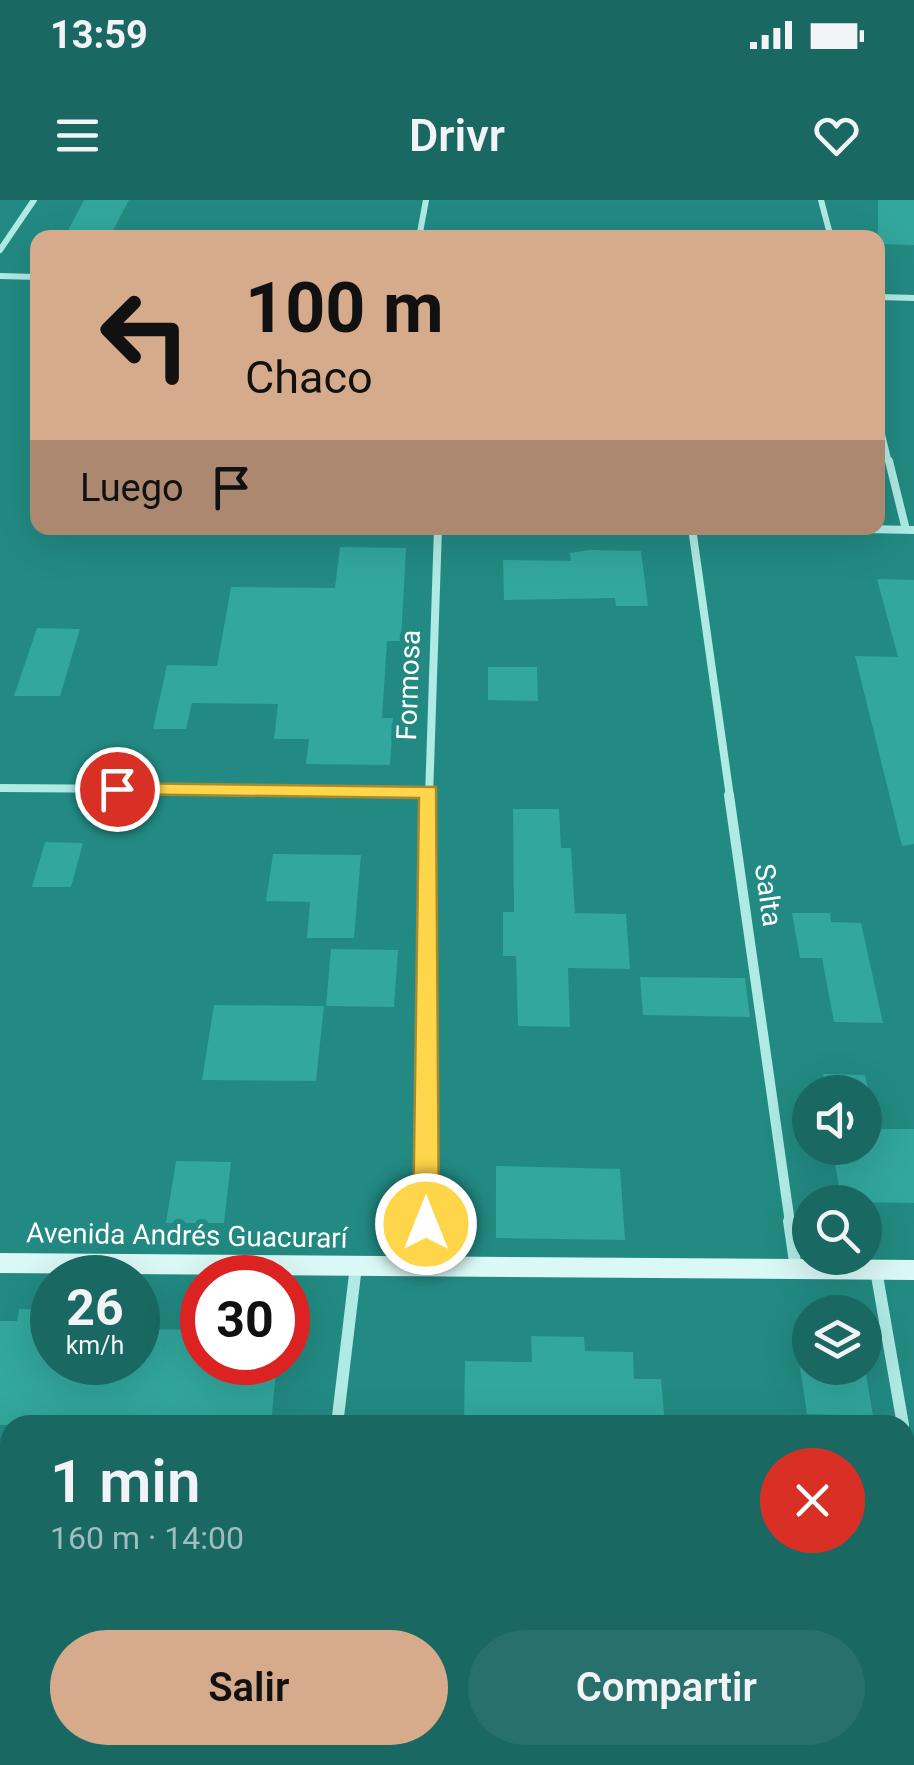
<!DOCTYPE html>
<html lang="es">
<head>
<meta charset="utf-8">
<style>
  body { margin:0; font-family:Roboto,sans-serif; background:#27706b; color:#f1f3f6; height:100vh; display:flex; flex-direction:column; font-size:38px; white-space:nowrap }
  * { box-sizing:border-box; margin:0 }
  p { font-size:32px; color:#9fbebe }
  .icon { flex:none; width:55px; height:55px; fill:none; stroke:currentColor; stroke-width:2; stroke-linecap:round; stroke-linejoin:round }
  .map { position:relative; flex:1; overflow:hidden }
  .details { position:absolute; left:0px; top:1215px; width:915px; height:350px; display:flex; flex-direction:column; background:#1a6862; border-radius:30px 30px 0 0; box-shadow:0 10px 40px #0002 }
  .details>* { flex:none }
  .banner { position:absolute; left:30px; top:30px; width:855px; height:305px; border-radius:20px; box-shadow:0 10px 40px #0002; background:#d6ab8b; color:#111; overflow:hidden }
  .fabs { position:absolute; left:792px; top:875px; display:grid; gap:20px }
  .fabs a { display:grid; place-items:center; width:90px; height:90px; border-radius:50%; background:#1a6862; box-shadow:0 10px 40px #0002; font-size:50px }
  .speed { position:absolute; left:30px; top:1055px; display:flex; gap:20px; font-size:50px; font-weight:700; text-align:center }
  .speed>* { display:grid; place-content:center; width:130px; height:130px; border-radius:50%; background:#1a6862; box-shadow:0 10px 40px #0002; line-height:1 }
  .speed small { font-size:25px; font-weight:400 }
  .speed .limit { border:15px solid #d22; background:#fff; color:#111 }
  .pin { position:absolute; display:grid; place-items:center; width:85px; height:85px; color:#fff; margin:-42px; border:5px solid #fff; border-radius:50%; box-shadow:0 2px 10px #0007 }
  .me { position:absolute; width:110px; margin:-55px; rotate:0deg; stroke-linejoin:round; filter:drop-shadow(0 0 8px #0008) }
  .turn { display:flex; align-items:center; gap:35px; height:210px; padding:0 50px; font-size:45px }
  .turn .icon { width:130px; height:130px; stroke-width:2.5 }
  .turn b { display:block; font-size:70px; line-height:85px }
  .then { display:flex; align-items:center; height:95px; padding:0 50px; background:#0003; gap:20px; font-size:38px }
  .round { display:grid; place-items:center; flex:none; width:105px; height:105px; border-radius:52px; background:#27706b }
  .head { display:flex; align-items:center; justify-content:space-between; height:170px; padding:0 50px }
  h1 { font-size:60px; font-weight:600; line-height:75px }
  .button { display:flex; gap:20px; margin-top:auto; padding:20px 50px }
  .button a { flex:1; height:115px; border-radius:60px; background:#d6ab8b; color:#111; font-size:40px; font-weight:600; line-height:115px; text-align:center }
  .button a+a { background:#27706b; color:#f1f3f6 }
  .status { display:flex; justify-content:space-between; align-items:center; height:70px; padding:0 50px; background:#1a6862; direction:ltr }
  .status svg { height:28px; fill:currentColor }
  header { display:flex; justify-content:space-between; align-items:center; height:130px; padding:0 50px; background:#1a6862; font-size:45px; font-weight:600 }
  .map>svg:first-child { display:block }
  .building { fill:#32a79d }
  .lines { fill:none; stroke-linecap:round; stroke-linejoin:round }
  .street-far3 { stroke:#afeae5; stroke-width:6 }
  .street-far2 { stroke:#afeae5; stroke-width:8 }
  .street-far1 { stroke:#afeae5; stroke-width:10 }
  .street { stroke:#afeae5; stroke-width:12 }
  .secondary { fill:#daf8f6; fill-rule:evenodd }
  .route { fill:#ffd54a; stroke:#a68a30; stroke-width:2.5 }
  .labels { text-anchor:middle; stroke-width:10; stroke-linejoin:round; paint-order:stroke }
  .street-label { font-size:28px; fill:#fff; stroke:#228a82 }
</style>
</head>
<body>
<div class="status"><b>13:59</b><svg viewBox="0 0 49 12"><path d="M0 12V9h3v3zM5 12V6h3v6zM10 12V3h3v9zM15 12V0h3v12zM26 1h20v11H26zM47 4h2v5h-2z"/></svg></div>
<header><svg class="icon" aria-label="menu" viewBox="0 0 24 24"><path d="M4 6h16M4 12h16M4 18h16"/></svg>Drivr<svg class="icon" aria-label="heart" viewBox="0 0 24 24"><path d="M12 20l-8-8c-3-5 5-10 8-4 3-6 11-1 8 4z"/></svg></header>
<div class="map">
<svg width="914" height="1565" viewBox="0 0 914 1565">
  <rect width="100%" height="100%" fill="#228a82"/>
  <path class="building" d="M84,0H129L109,38H64Z
    M878,0H914V45L878,44Z
    M340,347L406,348L401,441H387L382,518H393L390,565L306,564L309,539H274L278,504L192,503L186,529H153L167,465L217,466L231,387L335,388Z
    M589,350L641,351L648,406H616L615,398L504,400L503,360L571,361L570,353Z
    M877,379L914,380V644L902,646L855,456L898,457Z
    M37,428L80,429L60,496H14Z
    M488,467H537L538,501L488,500Z
    M513,609H559L561,648H571L575,713L626,714L630,769L568,768L570,827L518,826L516,756H503V712H514Z
    M45,642L83,643L71,687H32Z
    M273,654L361,655L354,738H307L310,702L266,701Z
    M792,713H830L831,722L861,723L883,823L834,822L822,758H800Z
    M331,749L398,750L394,807L326,806Z
    M640,777L745,778L750,817L643,815Z
    M214,805L324,806L316,881L202,880Z
    M823,874L865,875L876,929H914V1003L842,1002L832,948H865V892H827Z
    M176,961L231,962L224,1023H166Z
    M496,966L620,969L625,1040L496,1038Z
    M19,1109L52,1110V1162H138V1129L202,1130V1162H277L271,1224L0,1225V1121H17Z
    M531,1136L584,1137L585,1151L633,1152L634,1179H661L665,1225H464L465,1161L532,1162Z
    M800,1168H865L873,1216L807,1214Z"/>
  <g class="lines">
    <path class="street-far3" d="M821,0L831,38
      M419,38L426,0
      M0,50L34,0
      M0,76L38,77
      M878,97L914,98
      M878,218L889,263"/>
    <path class="street-far2" d="M889,261L906,330
      M692,328L730,597
      M819,328L914,330
      M0,588L429,591
      M429,597L438,328"/>
    <path class="street-far1" d="M729,595L790,1023
      M425,1023L429,595"/>
    <path class="street" d="M789,1021L796,1069
      M425,1063V1021
      M876,1070L903,1225
      M337,1225L356,1066
      M905,1234L914,1286
      M295,1565L296,1555"/>
    <path class="secondary" d="M0,1053L914,1060V1080L0,1073Z"/>
  </g>
  <path class="route" d="M117,583L436,587L439,1024L435,1031H417L413,1024L419,598L110,594L107,589Z"/>
  <g class="labels">
    <g class="street-label">
      <text transform="translate(408 485) rotate(-88)" y="10">Formosa</text>
      <text transform="translate(769 695) rotate(82)" y="10">Salta</text>
      <text transform="translate(187 1035) rotate(1)" y="10">Avenida Andrés Guacurarí</text>
    </g>
  </g>
</svg>
<div class="fabs">
<a><svg class="icon" aria-label="sound" viewBox="0 0 24 24"><path d="M4 9h4l5-4v14l-5-4H4zM17 9q2 3 0 6"/></svg></a>
<a><svg class="icon" aria-label="search" viewBox="0 0 24 24"><circle cx="10" cy="10" r="6"/><path d="M15 15l6 6"/></svg></a>
<a><svg class="icon" aria-label="layers" viewBox="0 0 24 24"><path d="M12 4l9 5-9 5-9-5zM3 14l9 5 9-5"/></svg></a>
</div>
<div class="speed"><div>26<small>km/h</small></div><div class="limit">30</div></div>
<div class="pin" style="left:117px;top:589px;background:#d93025"><svg class="icon" aria-label="arrive" viewBox="0 0 24 24"><path d="M6 21V4h12l-3 4 3 4H6"/></svg></div>
<svg class="me" style="left:426px;top:1024px" viewBox="-20 -20 40 40"><circle r="17" fill="#ffd54a" stroke="#fff" stroke-width="3"/><path d="M0-11L8 9 0 5-8 9z" fill="#fff"/></svg>
<div class="banner">
<div class="turn"><svg class="icon" aria-label="left" viewBox="0 0 24 24"><path d="M17 20v-9H6M10 6l-5 5 5 5"/></svg><div><b>100 m</b>Chaco</div></div>
<div class="then">Luego<svg class="icon" aria-label="arrive" viewBox="0 0 24 24"><path d="M6 21V4h12l-3 4 3 4H6"/></svg></div>
</div>
<section class="details">
<div class="head"><div><h1>1 min</h1><p>160 m · 14:00</p></div><a class="round" style="background:#d93025;color:#fff"><svg class="icon" aria-label="close" viewBox="0 0 24 24"><path d="M6 6l12 12M18 6L6 18"/></svg></a></div>
<div class="button"><a>Salir</a><a>Compartir</a></div>
</section>
</div>
</body>
</html>
